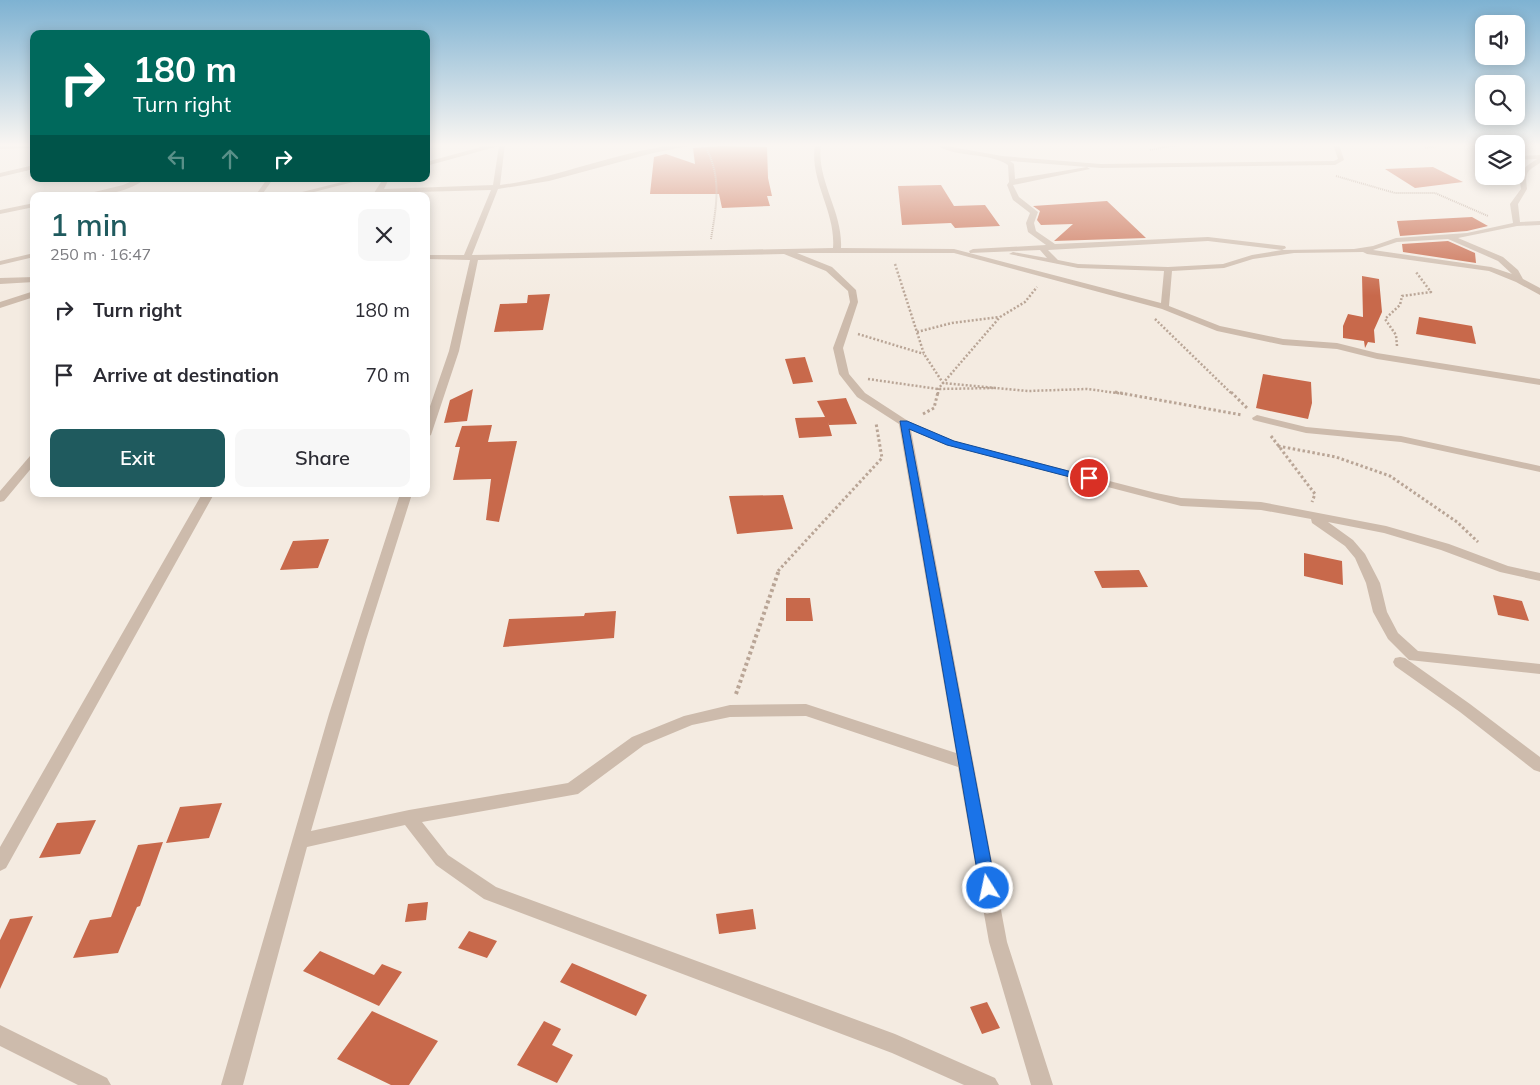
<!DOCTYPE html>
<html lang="en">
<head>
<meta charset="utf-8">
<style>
  body { margin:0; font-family:Mulish,sans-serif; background:#f7f7f7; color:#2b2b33; height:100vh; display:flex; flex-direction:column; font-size:19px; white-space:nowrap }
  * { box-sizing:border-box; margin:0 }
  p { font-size:16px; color:#7c7c81 }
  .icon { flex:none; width:28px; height:28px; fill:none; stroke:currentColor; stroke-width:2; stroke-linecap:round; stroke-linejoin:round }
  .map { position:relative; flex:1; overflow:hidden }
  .panel { position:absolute; left:30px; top:192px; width:400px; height:305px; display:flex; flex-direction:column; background:#fff; border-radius:10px; box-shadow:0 2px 12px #0003 }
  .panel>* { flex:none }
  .hud { position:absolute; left:30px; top:30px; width:400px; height:152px; border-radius:10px; box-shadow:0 2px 12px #0003; background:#00695c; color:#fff; overflow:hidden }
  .controls { position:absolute; left:1475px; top:15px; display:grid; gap:10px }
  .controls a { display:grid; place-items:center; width:50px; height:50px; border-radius:10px; background:#fff; box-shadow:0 2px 12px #0003; font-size:25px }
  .pin { position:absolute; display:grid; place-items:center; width:42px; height:42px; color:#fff; margin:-21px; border:2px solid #fff; border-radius:50%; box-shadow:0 1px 5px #0007 }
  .me { position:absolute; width:55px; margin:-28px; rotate:350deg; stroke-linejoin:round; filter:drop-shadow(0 0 4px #0008) }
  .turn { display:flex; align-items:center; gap:18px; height:105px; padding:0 20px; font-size:22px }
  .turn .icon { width:65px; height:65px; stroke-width:2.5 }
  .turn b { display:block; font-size:35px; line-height:42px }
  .lanes { display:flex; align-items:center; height:48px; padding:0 20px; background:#0003; justify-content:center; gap:25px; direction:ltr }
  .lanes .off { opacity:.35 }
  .round { display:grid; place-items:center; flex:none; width:52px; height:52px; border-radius:10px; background:#f7f7f7 }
  .summary { display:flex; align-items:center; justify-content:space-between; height:85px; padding:0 20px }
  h1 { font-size:30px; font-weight:600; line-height:38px; color:#1f5a5e }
  .primary-button { display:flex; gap:10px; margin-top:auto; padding:10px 20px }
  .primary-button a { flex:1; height:58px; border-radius:10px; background:#1f5a5e; color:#fff; font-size:20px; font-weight:600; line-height:58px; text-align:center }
  .primary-button a+a { background:#f7f7f7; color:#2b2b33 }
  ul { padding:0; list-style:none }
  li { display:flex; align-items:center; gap:15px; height:65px; padding:0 20px }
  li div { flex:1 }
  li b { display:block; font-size:19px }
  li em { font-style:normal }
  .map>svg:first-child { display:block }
  .building { fill:#c8694b }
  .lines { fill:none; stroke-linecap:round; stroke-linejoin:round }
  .path-far3 { stroke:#b9a596; stroke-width:2; stroke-dasharray:1 1; stroke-linecap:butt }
  .path-far2 { stroke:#b9a596; stroke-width:2.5; stroke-dasharray:2 2; stroke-linecap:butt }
  .path-far1 { stroke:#b9a596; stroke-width:3; stroke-dasharray:2.5 2.5; stroke-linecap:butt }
  .path { stroke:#b9a596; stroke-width:4; stroke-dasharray:3 3; stroke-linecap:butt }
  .minor { fill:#cdbbac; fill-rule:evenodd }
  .route { fill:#1a73e8; stroke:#114b97 }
</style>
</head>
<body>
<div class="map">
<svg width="1540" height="1085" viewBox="0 0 1540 1085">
  <rect width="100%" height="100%" fill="#f4ebe1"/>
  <path class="building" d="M722,146L767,147L768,178L772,196H767L770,206L722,208L719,194H650L654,157L666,154L695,164L693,148Z
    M1433,167L1463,182L1415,188L1385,169Z
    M941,185L954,206L985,205L1000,226L955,228L951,223L902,225L898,186Z
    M1107,201L1146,238L1054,241L1073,224L1041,225L1037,220L1040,211L1033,206Z
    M1472,217L1488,226L1467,231L1400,236L1397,221Z
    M1448,241L1475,253L1476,263L1403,252L1402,244Z
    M1362,276L1379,279L1382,312L1374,330L1375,343L1368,342L1365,348L1364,341L1343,338V326L1348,314L1363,317Z
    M550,294L543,330L494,332L500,304L527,303L528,295Z
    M1419,317L1472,326L1476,344L1416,334Z
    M805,357L813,382L793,384L785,359Z
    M1263,374L1311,382L1312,403L1308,419L1256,408Z
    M473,389L467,421L444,423L450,400Z
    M846,398L857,424L829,425L828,422L832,436L799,438L795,418L825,417L817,401Z
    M492,425L488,442L517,441L499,522L486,520L491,479L453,480L460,447H455L462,426Z
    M783,495L793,529L737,534L729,496Z
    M329,539L318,568L280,570L293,541Z
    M1304,553L1342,561L1343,585L1304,576Z
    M1139,570L1148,587L1102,588L1094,571Z
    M1493,595L1522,601L1529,621L1498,615Z
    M786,598H810L813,621H786Z
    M616,611L614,638L503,647L509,619L584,616L585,613Z
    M222,803L209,838L166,843L180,807Z
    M96,820L80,854L39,858L57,823Z
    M163,842L140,906L137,907L118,953L73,958L90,920L111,917L138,845Z
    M428,902L426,920L405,922L408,904Z
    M753,909L756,929L719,934L716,914Z
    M33,916L0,989V940L10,919Z
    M469,931L497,941L487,958L458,948Z
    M320,951L374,975L382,964L402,972L379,1006L303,971Z
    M572,963L647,995L636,1016L560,982Z
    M987,1002L1000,1028L982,1034L970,1007Z
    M372,1011L438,1041L409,1085H391L337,1059Z
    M544,1021L561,1029L552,1045L573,1055L557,1083L517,1065Z"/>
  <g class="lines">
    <path class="path-far3" d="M1425,148L1449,144
      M707,150C722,179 716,208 711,239
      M1150,150L1182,144
      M1336,176L1395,193H1435L1488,216"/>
    <path class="path-far2" d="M895,264L924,354L943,383L1028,391L1087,389L1125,394
      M1155,319L1232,394
      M917,332L952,323L999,317
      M858,334L924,354
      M1397,346L1396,335L1385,319L1400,305L1402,296L1431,292L1416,272
      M868,379L938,389L996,388
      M938,394V389L1000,317L1025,302L1037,287"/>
    <path class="path-far1" d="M1115,392L1242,415
      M1231,392L1248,409
      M923,414L934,408L938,392
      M1271,436L1315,494L1312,502
      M1278,446L1336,457L1390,476L1457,522L1478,542
      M778,571L882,458L876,423"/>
    <path class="path" d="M736,694L779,570"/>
    <path class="minor" d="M34,144V148L0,149V145Z
      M492,144H505L500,185C567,177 631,144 699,144L653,153L549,181L498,189L472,255L833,248C836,211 809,181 815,144H821C816,181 843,211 841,248L954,249L1161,303L1164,271L1078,268L1009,254L1013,252L1047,258L1040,250L970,253L969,251L973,249L1046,245L1028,232L1026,223L1030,213L1013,200L1007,185L1009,182L1008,165C987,151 956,159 935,144L1002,156L1101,164L1334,161L1338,159L1333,144H1339L1344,160L1335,165L1101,168L1010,161L1014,164L1015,179L1087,167L1090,169L1013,185L1019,197L1038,212L1034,223L1036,231L1055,244L1208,237L1285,246L1286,248L1282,250L1354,249L1373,246L1396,238L1467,233L1513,223L1510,204L1521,189C1518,170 1522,169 1537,159L1516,160V156L1540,155V163C1526,172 1525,172 1527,189L1518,204L1520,222L1540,221V225L1517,226L1458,238L1503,257L1518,270L1523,279L1540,288V295L1516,282L1489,271L1367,254L1363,252L1294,253L1253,259L1224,268L1172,271L1169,306L1220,326L1283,339L1337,343L1377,353L1540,379V385L1377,359L1337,349L1283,345L1217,331L1162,309L954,253H797L832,267L856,290L858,302L843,348L849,374L865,393L908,421L954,441L1156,493L1181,498L1261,502L1386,526L1449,544L1508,566L1540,573V581L1500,572L1441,550L1384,533L1328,522L1353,540L1365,554L1380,583L1387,612L1398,633L1418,651L1540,664V674L1409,660L1388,639L1373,612L1366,583L1355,558L1345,546L1312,523L1311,519L1261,510L1181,506L946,445L911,430L1007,942L1053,1085H1031L989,942L958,767L806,716L730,717L692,725L644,745L578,794L422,822L448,855L496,887L895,1034L995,1078L999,1085H964L892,1053L484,899L436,865L405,825L307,847L243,1085H221L329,714L400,494H412L366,640L311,831L409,810L568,783L632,737L684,716L730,705L806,704L956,753L899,424L857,397L839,374L833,348L850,302L848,291L826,271L784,254L478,260L459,351L431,435L426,438V418L449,351L470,260L426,259V255H464L491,190L381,193L379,196H372L383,179H389L384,189L493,185L499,146L426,166V162ZM1448,239L1498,261L1512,274L1491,267L1373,250L1397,242ZM1208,241L1282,250L1252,255L1223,264L1168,267L1078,264L1058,260L1048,250Z
      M1468,144L1484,147V151L1469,145Z
      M34,165V169L0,177V173Z
      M137,179H145C129,192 99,197 78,196L123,185Z
      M267,179H273L261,196H255Z
      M354,179H365L298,196H286Z
      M34,203V207L0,214V210Z
      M34,253V257L0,265V261Z
      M34,277V282L0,284V278Z
      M34,291V297L0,308V302Z
      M1257,415L1306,427L1401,436L1540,466V472L1401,442L1306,433L1253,420L1252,418Z
      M34,455V465L4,501L0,502V491L30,456Z
      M202,494H214L6,868L0,871V847Z
      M1400,657L1405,658L1470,704L1540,757V772L1534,770L1460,712L1395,666L1393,662L1395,658Z
      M0,1025L107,1078L111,1085H78L0,1046Z"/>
  </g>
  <linearGradient id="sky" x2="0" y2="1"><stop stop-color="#7eb2d2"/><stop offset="0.49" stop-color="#faf6f2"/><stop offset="1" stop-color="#faf6f2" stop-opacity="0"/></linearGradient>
  <rect width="1540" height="296" fill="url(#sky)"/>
  <path class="route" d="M900,421H907L954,441L1095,478L1089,482L947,445L909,429L996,888L994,893L988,896L982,893L980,888Z"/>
</svg>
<div class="controls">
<a><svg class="icon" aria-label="sound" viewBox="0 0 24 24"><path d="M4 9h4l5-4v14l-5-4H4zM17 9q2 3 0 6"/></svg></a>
<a><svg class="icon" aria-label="search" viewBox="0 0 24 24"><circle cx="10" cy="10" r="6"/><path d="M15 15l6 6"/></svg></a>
<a><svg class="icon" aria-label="layers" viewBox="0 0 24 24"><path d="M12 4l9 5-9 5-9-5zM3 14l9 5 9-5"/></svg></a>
</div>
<div class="pin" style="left:1089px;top:478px;background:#d93025"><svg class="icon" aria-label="arrive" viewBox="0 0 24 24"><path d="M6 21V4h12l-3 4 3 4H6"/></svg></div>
<svg class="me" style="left:988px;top:888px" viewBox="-20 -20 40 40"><circle r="17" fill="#1a73e8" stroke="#fff" stroke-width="3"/><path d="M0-11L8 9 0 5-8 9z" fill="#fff"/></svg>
<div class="hud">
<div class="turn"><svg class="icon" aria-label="right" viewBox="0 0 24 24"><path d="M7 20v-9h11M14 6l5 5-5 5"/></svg><div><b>180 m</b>Turn right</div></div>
<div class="lanes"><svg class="icon off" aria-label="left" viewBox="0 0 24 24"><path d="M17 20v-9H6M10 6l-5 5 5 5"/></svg><svg class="icon off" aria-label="ahead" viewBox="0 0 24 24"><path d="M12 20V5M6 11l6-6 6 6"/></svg><svg class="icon" aria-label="right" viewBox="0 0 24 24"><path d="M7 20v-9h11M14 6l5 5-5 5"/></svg></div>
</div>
<section class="panel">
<div class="summary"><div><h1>1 min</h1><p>250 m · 16:47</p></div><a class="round"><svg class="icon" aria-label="close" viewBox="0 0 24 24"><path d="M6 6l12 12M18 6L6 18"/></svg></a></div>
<ul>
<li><svg class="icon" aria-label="right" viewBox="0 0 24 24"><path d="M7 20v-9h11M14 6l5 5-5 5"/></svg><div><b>Turn right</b></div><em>180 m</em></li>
<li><svg class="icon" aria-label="arrive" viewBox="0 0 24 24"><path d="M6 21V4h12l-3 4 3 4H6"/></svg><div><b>Arrive at destination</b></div><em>70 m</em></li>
</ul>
<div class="primary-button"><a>Exit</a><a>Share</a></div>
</section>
</div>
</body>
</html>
